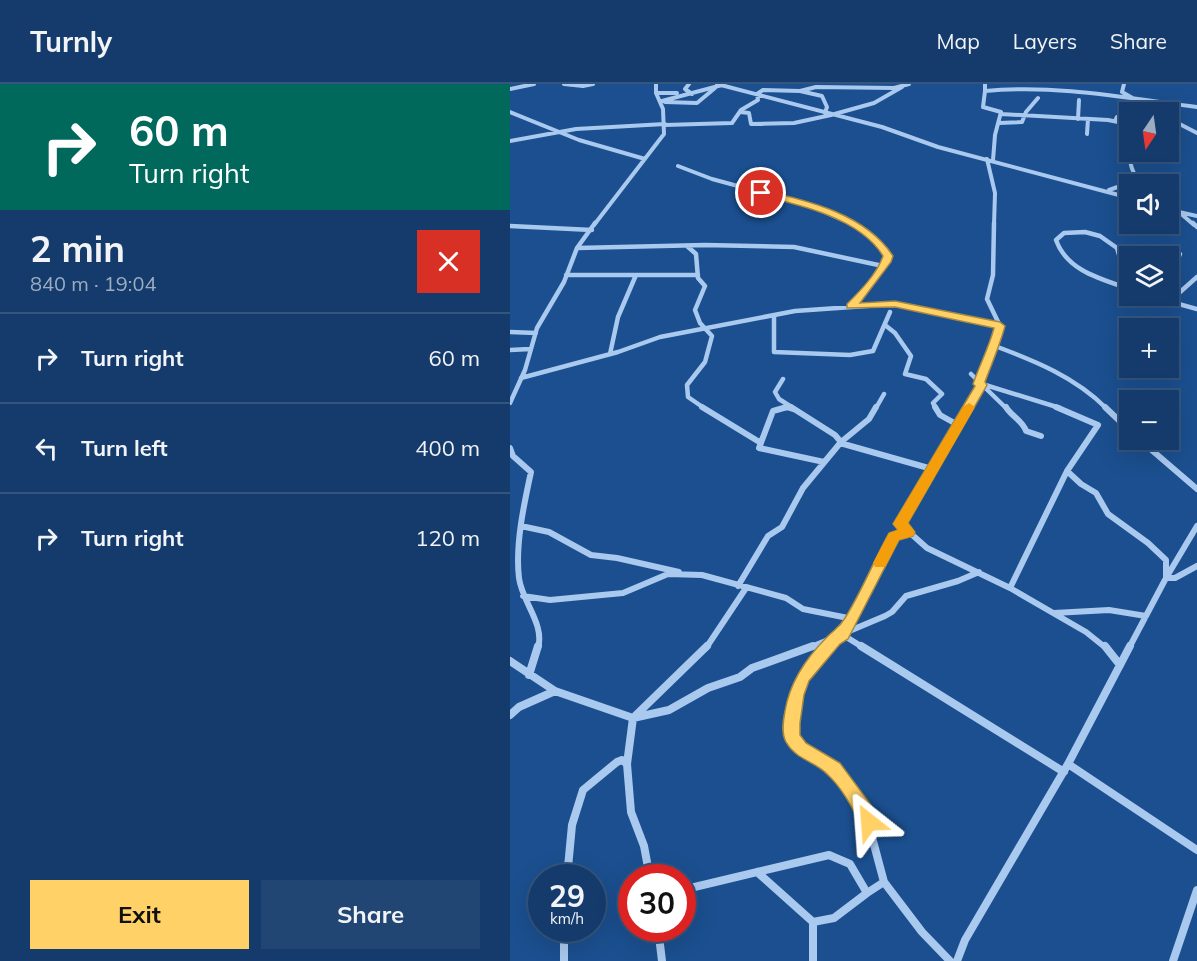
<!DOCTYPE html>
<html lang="en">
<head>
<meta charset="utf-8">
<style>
  body { margin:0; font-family:Mulish,sans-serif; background:#214673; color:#f1f3f6; height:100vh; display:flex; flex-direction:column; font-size:22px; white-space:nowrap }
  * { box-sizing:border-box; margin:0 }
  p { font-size:20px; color:#9dadc1 }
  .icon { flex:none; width:33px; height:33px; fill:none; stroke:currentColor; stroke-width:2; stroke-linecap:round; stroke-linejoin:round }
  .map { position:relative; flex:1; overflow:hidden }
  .side { display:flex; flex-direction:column; background:#143b6b; width:510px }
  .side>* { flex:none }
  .guide { background:#00695c; color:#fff; overflow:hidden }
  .needle { width:39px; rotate:193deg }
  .buttons { position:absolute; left:609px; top:18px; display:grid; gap:12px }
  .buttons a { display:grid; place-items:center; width:60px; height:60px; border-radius:0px; background:#143b6b; box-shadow:0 6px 24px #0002,0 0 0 2px #33557e; font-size:30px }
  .speed { position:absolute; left:18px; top:780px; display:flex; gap:12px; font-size:30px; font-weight:700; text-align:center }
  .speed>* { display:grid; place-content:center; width:78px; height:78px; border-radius:50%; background:#143b6b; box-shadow:0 6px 24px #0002,0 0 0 2px #33557e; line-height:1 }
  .speed small { font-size:15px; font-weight:400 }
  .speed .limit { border:9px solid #d22; background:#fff; color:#111 }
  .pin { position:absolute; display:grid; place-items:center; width:51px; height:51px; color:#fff; margin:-26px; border:3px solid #fff; border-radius:50%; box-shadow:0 2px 6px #0007 }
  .me { position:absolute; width:66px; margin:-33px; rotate:332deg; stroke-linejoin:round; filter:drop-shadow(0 0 4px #0008) }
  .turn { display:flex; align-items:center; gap:21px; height:126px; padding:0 30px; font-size:27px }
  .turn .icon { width:78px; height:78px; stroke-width:2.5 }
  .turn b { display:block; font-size:42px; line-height:51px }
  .round { display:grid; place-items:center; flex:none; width:63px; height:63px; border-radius:0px; background:#214673 }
  .head { display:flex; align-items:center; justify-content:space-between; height:102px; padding:0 30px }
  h1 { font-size:36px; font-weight:700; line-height:45px }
  .primary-button { display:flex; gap:12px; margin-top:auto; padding:12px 30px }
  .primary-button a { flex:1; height:69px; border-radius:0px; background:#ffd166; color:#111; font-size:24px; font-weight:700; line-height:69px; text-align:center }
  .primary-button a+a { background:#214673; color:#f1f3f6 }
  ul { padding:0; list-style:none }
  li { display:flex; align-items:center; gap:18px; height:90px; padding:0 30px; border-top:2px solid #33557e }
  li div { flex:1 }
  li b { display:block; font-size:22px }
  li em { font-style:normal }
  header { display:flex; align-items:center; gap:36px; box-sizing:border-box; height:84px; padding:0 30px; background:#143b6b; border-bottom:2px solid #33557e }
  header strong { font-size:28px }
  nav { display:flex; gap:33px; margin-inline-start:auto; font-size:21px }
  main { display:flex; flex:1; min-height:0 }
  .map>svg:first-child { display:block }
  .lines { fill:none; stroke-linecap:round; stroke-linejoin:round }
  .street-far3 { stroke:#a9c9ee; stroke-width:4 }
  .street-far2 { stroke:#a9c9ee; stroke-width:4.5 }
  .street-far1 { stroke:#a9c9ee; stroke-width:6 }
  .street { stroke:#a9c9ee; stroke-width:8 }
  .route { fill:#ffd166; stroke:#a68842; stroke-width:1.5 }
  .slow { fill:#f59e0b }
</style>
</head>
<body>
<header>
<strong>Turnly</strong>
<nav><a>Map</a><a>Layers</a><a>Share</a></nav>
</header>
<main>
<section class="side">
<div class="guide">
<div class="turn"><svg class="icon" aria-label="right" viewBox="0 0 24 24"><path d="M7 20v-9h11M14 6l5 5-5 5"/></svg><div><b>60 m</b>Turn right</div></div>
</div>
<div class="head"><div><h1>2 min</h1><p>840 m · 19:04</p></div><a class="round" style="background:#d93025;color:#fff"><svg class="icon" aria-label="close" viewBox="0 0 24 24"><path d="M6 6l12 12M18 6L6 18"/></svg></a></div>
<ul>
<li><svg class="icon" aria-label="right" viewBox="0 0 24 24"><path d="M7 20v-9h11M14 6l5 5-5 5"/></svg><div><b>Turn right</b></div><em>60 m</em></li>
<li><svg class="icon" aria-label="left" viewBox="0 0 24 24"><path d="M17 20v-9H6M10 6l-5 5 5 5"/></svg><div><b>Turn left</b></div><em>400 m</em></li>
<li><svg class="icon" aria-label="right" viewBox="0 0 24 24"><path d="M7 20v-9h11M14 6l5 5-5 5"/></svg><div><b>Turn right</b></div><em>120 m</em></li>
</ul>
<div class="primary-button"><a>Exit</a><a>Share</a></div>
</section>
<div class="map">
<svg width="687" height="877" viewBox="0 0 687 877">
  <rect width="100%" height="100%" fill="#1b4f8f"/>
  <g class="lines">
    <path class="street-far3" d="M54,0L73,2L83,0
      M179,0L175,5L182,10
      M207,0L372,43L428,63L620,114
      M475,0V7C545,0 617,14 687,23
      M614,0L612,8L647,28
      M0,5L24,0
      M290,7L312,12L317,23L315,29
      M475,7L473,23L491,28L485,51L483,76
      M146,9H167
      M152,17L212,1
      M155,18L187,19L205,4
      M0,28L69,56L135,75
      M230,28L239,29L241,40L284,39L321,31L364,19L392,3
      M491,30L598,36L613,39C624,56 612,84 633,100
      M658,34L687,49
      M568,35L569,16
      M605,37L607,33H620
      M489,39L512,38L516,28L528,14
      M155,41L222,39L231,26L248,16L247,10L253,6L290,7L306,3L384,4L399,0
      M577,50L578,35
      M0,57L66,45L155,40
      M477,75L485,109L484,141
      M168,82L202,95L298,121L344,141
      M599,106L619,99L625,94
      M658,120L669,128L687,132
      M658,125L669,128L684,141
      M84,141L154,50L153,25L146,9V0"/>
    <path class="street-far2" d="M484,139L483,191L477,215L490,242
      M683,139L687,143
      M0,142L82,146
      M177,162L186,170L188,194L195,202L185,226L190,239L202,252L195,278L177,301L178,313L194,324
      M67,164L195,161L284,163L373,182
      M607,164L610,174L620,187
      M56,191H188
      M620,205C591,195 557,187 546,156L554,149L575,148L590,152L607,164L626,163L670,170L665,182L658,188
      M658,208L669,209L687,193
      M640,212L687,225
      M340,222L352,211L378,172L363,155L341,139
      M264,232V268L340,271L363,267L380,228
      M375,241L385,249L401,272L395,290L416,295L432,310L423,319L426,324
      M0,248L26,249
      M485,262C525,277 565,293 596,324
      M0,266L20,265
      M100,270L108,233L126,191
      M461,290L496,324
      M11,294L108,268L150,253L285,227L385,220L490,242L485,262L469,299L550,324
      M273,295L265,308L269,315L283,324
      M0,319L15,286L27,244L54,198L67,164L85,139
      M273,324H280
      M366,324L374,310
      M458,324L472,301"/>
    <path class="street-far1" d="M192,323L251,359
      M281,323L325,351L331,358
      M425,323L430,331L448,341
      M459,323L390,440L417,464L500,504L576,548L596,564
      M496,323C501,332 513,337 516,347L531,352
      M595,323L620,347
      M286,326L277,323L263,327L249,364L314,378
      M630,356L687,405
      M330,359L422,385
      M0,364L3,372L21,388C14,420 5,461 9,494C12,518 35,540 28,564
      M557,387L571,400L586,409L598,430L638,459L656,476V494
      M11,442L39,448L81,471L107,474L169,488
      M656,494H665L687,482
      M228,502L258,452L272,443L293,404L331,358L359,335L366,323
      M500,504L557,387L588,341L546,323
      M13,512L40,516L113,509L158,490L192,491L276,514L293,525L343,535L333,550
      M544,529L599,526L636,532
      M343,535L384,452L398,448
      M333,551L354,564
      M196,564L236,504
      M299,564L375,532L382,528L396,512L448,497L469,488
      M318,564L324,556
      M619,564L656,494L687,442"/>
    <path class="street" d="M197,562L123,634L159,626L198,604L230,593L242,584L303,562
      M319,562L293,594L286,611L281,639L282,653L290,665L324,685L346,713L355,727L374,798L412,848L440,877
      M351,562L554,688
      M595,562L610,581
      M0,577L45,607L123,634L117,680L121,728L134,762L140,794
      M19,591L28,562
      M0,631L9,623L45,607
      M558,680L687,766
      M247,788L303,838
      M57,794L62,741L73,706L107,678L112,676L117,680
      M172,806L319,771L340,780L357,809L374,798
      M54,844V877
      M148,844L152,877
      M303,877V838L324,834L357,809
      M447,877L455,856L558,680L620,562
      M663,877L687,806"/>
  </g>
  <path class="route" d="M251,106C297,116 356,130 383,172L381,178L350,219L385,217L490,238L495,242C490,261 482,279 475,298L477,301L398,439L405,448L403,452L389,456L338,555L330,560L299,597L294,611L290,639V651L296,659L330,679L361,721L368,738L365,745L359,747L352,745C344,726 333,705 318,691C305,677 286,676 276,658C271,649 273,637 275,627C280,597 296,574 317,553C325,545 329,544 335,534C352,507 364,476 379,449L388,446L383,440L465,302L463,300C470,280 479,263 484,244L385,223L337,224V220C350,207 367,190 373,172C350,134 288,120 248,111V107Z"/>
  <path class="slow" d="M459,319L465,323L398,439L405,448L403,452L389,456L375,483H365L363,479L379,449L388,446L383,440L453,323Z"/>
</svg>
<div class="buttons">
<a><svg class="needle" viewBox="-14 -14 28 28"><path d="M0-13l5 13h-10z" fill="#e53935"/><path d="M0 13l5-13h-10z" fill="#9dadc1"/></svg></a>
<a><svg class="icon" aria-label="sound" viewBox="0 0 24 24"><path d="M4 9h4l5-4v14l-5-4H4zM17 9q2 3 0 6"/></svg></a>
<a><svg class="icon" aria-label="layers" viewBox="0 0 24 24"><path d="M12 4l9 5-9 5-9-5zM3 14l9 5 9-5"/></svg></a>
<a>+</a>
<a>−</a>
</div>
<div class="speed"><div>29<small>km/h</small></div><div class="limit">30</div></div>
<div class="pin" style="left:251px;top:109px;background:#d93025"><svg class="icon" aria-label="arrive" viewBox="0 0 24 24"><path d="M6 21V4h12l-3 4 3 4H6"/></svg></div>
<svg class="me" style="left:359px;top:738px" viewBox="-20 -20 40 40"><path d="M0-17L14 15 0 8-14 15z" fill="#ffd166" stroke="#fff" stroke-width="4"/></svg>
</div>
</main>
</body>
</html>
